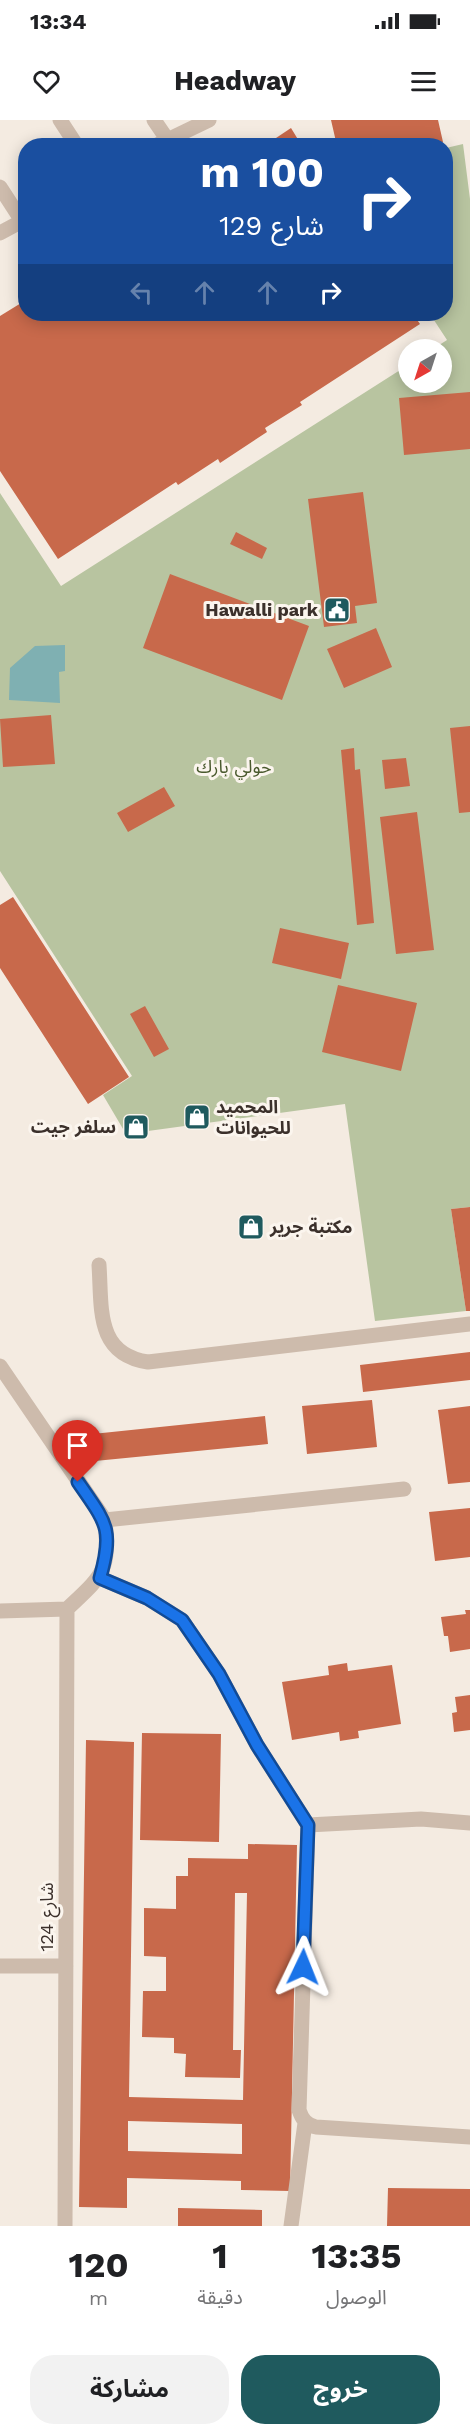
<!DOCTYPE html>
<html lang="ar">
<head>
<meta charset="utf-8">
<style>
  body { margin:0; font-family:"Work Sans","Noto Sans Arabic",sans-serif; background:#f2f2f2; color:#202124; direction:rtl; height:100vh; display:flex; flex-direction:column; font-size:22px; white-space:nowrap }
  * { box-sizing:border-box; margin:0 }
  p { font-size:20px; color:#757577 }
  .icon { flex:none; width:33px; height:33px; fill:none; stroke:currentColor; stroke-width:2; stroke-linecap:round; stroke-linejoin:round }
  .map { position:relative; height:2106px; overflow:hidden; direction:ltr }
  .side { display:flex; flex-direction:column; background:#fff; flex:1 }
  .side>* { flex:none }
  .top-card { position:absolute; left:18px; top:18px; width:435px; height:183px; border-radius:24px; box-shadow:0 3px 15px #0003; direction:rtl; background:#1a4fa0; color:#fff; overflow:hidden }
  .needle { width:39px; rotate:219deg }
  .controls { position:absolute; left:398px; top:219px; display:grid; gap:12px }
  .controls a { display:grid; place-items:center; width:54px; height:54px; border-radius:50%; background:#fff; box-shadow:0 3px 15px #0003; font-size:30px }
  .pin { position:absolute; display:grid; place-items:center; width:51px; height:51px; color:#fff; margin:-62px -26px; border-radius:50% 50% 50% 0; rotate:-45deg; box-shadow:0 0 6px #0007 }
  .pin .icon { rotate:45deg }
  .me { position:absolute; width:66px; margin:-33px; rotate:2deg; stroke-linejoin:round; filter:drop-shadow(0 0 4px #0008) }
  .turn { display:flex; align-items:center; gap:21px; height:126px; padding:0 30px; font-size:27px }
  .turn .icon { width:78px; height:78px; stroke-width:2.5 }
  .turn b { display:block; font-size:42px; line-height:51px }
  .lanes { display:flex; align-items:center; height:57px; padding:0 30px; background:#0003; justify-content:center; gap:30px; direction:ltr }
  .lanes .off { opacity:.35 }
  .eta { display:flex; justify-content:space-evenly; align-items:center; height:102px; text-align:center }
  .eta b { font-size:36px; font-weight:700; line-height:42px }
  .primary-button { display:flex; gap:12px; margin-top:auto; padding:12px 30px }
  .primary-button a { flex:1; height:69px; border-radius:24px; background:#1f5a5e; color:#fff; font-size:24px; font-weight:700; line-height:69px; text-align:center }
  .primary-button a+a { background:#f2f2f2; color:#202124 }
  .status { display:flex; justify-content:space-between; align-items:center; height:42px; padding:0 30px; background:#fff; direction:ltr }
  .status svg { height:16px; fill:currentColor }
  header { display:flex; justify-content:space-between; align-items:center; height:78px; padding:0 30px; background:#fff; font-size:27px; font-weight:700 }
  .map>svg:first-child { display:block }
  .green { fill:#b8c4a0 }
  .water { fill:#7fb0b2 }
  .building { fill:#c8694b; fill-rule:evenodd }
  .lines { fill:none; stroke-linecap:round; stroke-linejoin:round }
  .minor { stroke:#cdbbac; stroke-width:15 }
  .route-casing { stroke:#114b97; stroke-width:15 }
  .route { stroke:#1a73e8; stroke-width:10 }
  .labels { text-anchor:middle; stroke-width:6; stroke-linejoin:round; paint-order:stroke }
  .poi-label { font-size:18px; font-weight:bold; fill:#3b302b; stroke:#fbf5ee; text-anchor:end }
  .park-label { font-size:18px; fill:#4a5a2e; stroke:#fbf5ee }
  .street-label { font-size:18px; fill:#3b302b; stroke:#fbf5ee }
</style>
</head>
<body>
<div class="status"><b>13:34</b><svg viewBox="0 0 49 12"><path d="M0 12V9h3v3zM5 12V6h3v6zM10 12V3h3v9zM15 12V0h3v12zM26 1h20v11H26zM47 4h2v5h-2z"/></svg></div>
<header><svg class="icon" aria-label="menu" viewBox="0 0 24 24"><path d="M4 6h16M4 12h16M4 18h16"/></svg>Headway<svg class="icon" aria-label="heart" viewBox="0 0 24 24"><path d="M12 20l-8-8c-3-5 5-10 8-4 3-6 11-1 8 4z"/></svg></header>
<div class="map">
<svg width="470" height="2106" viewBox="0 0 470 2106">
  <rect width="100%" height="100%" fill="#f4ebe1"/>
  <path class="green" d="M463,24L470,79V1087L451,1089L466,1191L375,1201L345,984L126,1014L103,975L132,956L0,751V373L61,466L408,245V262H441V230L433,229L447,220L430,194H446V28Z"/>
  <path class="water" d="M65,525V551L59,552L60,583L9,580L10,548L35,526Z"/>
  <path class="building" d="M331,0H438L443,22L429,26H337Z
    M291,8L302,26H264Z
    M26,180V194H413L420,204L300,282L302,285L265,308L267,312L220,343L218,339L178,365L176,362L58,439L0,351V196Z
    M470,272V329L404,335L399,278Z
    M363,372L377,483L355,486L357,503L324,507L308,379Z
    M236,412L267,428L262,439L230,424Z
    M170,454L309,506L282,580L143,528Z
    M376,508L392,547L344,568L327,529Z
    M51,595L55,644L3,647L0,599Z
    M470,606V692L459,693L450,608Z
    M354,628L355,650L360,649L374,803L357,805L341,630Z
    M406,638L410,666L385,669L382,640Z
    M164,667L175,686L128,712L117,693Z
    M417,692L434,830L396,834L380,697Z
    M13,777L129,957L88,984L0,848V785Z
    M280,808L349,823L341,859L272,843Z
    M338,865L417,883L401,951L322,932Z
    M145,886L169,929L154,937L130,894Z
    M470,1087V1191H466L451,1089Z
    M470,1232V1260L363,1272L360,1245Z
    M372,1280L377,1327L307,1334L302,1286Z
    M470,1286V1362L448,1364L438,1290Z
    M265,1296L268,1324L95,1341L83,1315Z
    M470,1388V1437L435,1441L429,1392Z
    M465,1490H470V1529L450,1532L448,1516H444L441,1497L466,1494Z
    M347,1543L348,1551L392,1545L401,1604L358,1611L359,1618L340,1621L339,1612L292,1620L282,1562L329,1555L328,1546Z
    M470,1575V1610L454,1612L452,1593L457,1592L455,1577Z
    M142,1613L221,1614L219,1722L140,1720Z
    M86,1620L134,1622L129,1977L243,1980L247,1773H235L233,1930H241L240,1958L185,1957L186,1934L174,1933V1918L142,1917L143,1871H166V1837L144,1836V1788L176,1789V1756H188V1738L248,1739V1724L297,1725L290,2071L241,2070V2061L127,2058V2088L79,2087ZM128,2001L242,2004V2034L128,2031Z
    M388,2068L470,2069V2106H387Z
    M178,2088L262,2090V2106H178Z"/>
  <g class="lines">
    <path class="minor" d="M60,0L77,26
      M154,0L167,19
      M155,26L209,0
      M0,67L22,101
      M0,113L26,99
      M99,1145C102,1188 95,1234 148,1242L470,1204
      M0,1246L105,1400C110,1452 103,1455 67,1489L0,1491
      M105,1400L404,1369
      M100,1458L147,1478L182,1500L219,1554L257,1625L308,1705L299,1990C302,1999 306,2005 316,2007L470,2017
      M308,1705L421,1699L470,1703
      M0,1846H66
      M65,2106L67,1489
      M291,2106L305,2003"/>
  </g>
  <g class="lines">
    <defs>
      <path id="route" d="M78,1362C106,1403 114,1408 100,1458L147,1478L182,1500L219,1554L257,1625L308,1705L303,1847"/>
    </defs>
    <use href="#route" class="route-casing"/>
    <use href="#route" class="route"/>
  </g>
  <defs>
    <symbol id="civic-square" viewBox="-11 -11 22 22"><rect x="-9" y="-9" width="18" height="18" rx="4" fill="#1f5a5e" stroke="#fbf5ee"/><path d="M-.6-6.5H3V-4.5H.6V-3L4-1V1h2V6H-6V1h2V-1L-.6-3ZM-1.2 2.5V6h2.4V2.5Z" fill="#fff"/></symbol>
    <symbol id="shop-square" viewBox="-11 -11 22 22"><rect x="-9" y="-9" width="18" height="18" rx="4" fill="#1f5a5e" stroke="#fbf5ee"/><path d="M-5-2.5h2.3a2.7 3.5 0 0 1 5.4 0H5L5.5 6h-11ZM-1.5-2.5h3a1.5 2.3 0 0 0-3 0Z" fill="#fff"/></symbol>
  </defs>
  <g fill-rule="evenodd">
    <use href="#civic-square" x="322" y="475" width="30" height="30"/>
    <use href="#shop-square" x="182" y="982" width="30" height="30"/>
    <use href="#shop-square" x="121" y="992" width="30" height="30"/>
    <use href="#shop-square" x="236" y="1092" width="30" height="30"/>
  </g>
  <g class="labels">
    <g class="poi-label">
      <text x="318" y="496">Hawalli park</text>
      <text x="216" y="993" text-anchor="start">المحميد<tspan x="216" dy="21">للحيوانات</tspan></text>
      <text x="116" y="1013">سلفر جيت</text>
      <text x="270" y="1113" text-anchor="start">مكتبة جرير</text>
    </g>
    <g class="park-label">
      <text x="234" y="653">حولي بارك</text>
    </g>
    <g class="street-label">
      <text transform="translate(47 1797) rotate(-90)" y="6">شارع 124</text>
    </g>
  </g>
</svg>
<div class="controls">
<a><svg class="needle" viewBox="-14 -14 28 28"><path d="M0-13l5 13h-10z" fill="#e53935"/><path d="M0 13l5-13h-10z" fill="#757577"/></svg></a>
</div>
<div class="pin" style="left:78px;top:1362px;background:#d93025"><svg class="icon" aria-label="arrive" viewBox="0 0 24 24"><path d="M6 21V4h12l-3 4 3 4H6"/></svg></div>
<svg class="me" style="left:303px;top:1847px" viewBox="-20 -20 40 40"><path d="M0-17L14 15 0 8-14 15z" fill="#1a73e8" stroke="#fff" stroke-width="4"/></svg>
<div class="top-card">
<div class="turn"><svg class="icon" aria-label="right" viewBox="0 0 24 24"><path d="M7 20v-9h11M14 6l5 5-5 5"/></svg><div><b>100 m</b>شارع 129</div></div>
<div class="lanes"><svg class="icon off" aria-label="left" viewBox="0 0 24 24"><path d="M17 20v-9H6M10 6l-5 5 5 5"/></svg><svg class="icon off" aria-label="ahead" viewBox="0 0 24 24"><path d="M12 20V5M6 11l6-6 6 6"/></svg><svg class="icon off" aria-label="ahead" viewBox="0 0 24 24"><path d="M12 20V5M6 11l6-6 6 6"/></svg><svg class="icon" aria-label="right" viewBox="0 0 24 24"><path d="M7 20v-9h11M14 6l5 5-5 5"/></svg></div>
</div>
</div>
<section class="side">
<div class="eta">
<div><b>13:35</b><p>الوصول</p></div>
<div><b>1</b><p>دقيقة</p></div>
<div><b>120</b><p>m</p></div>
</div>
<div class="primary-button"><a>خروج</a><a>مشاركة</a></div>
</section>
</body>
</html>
